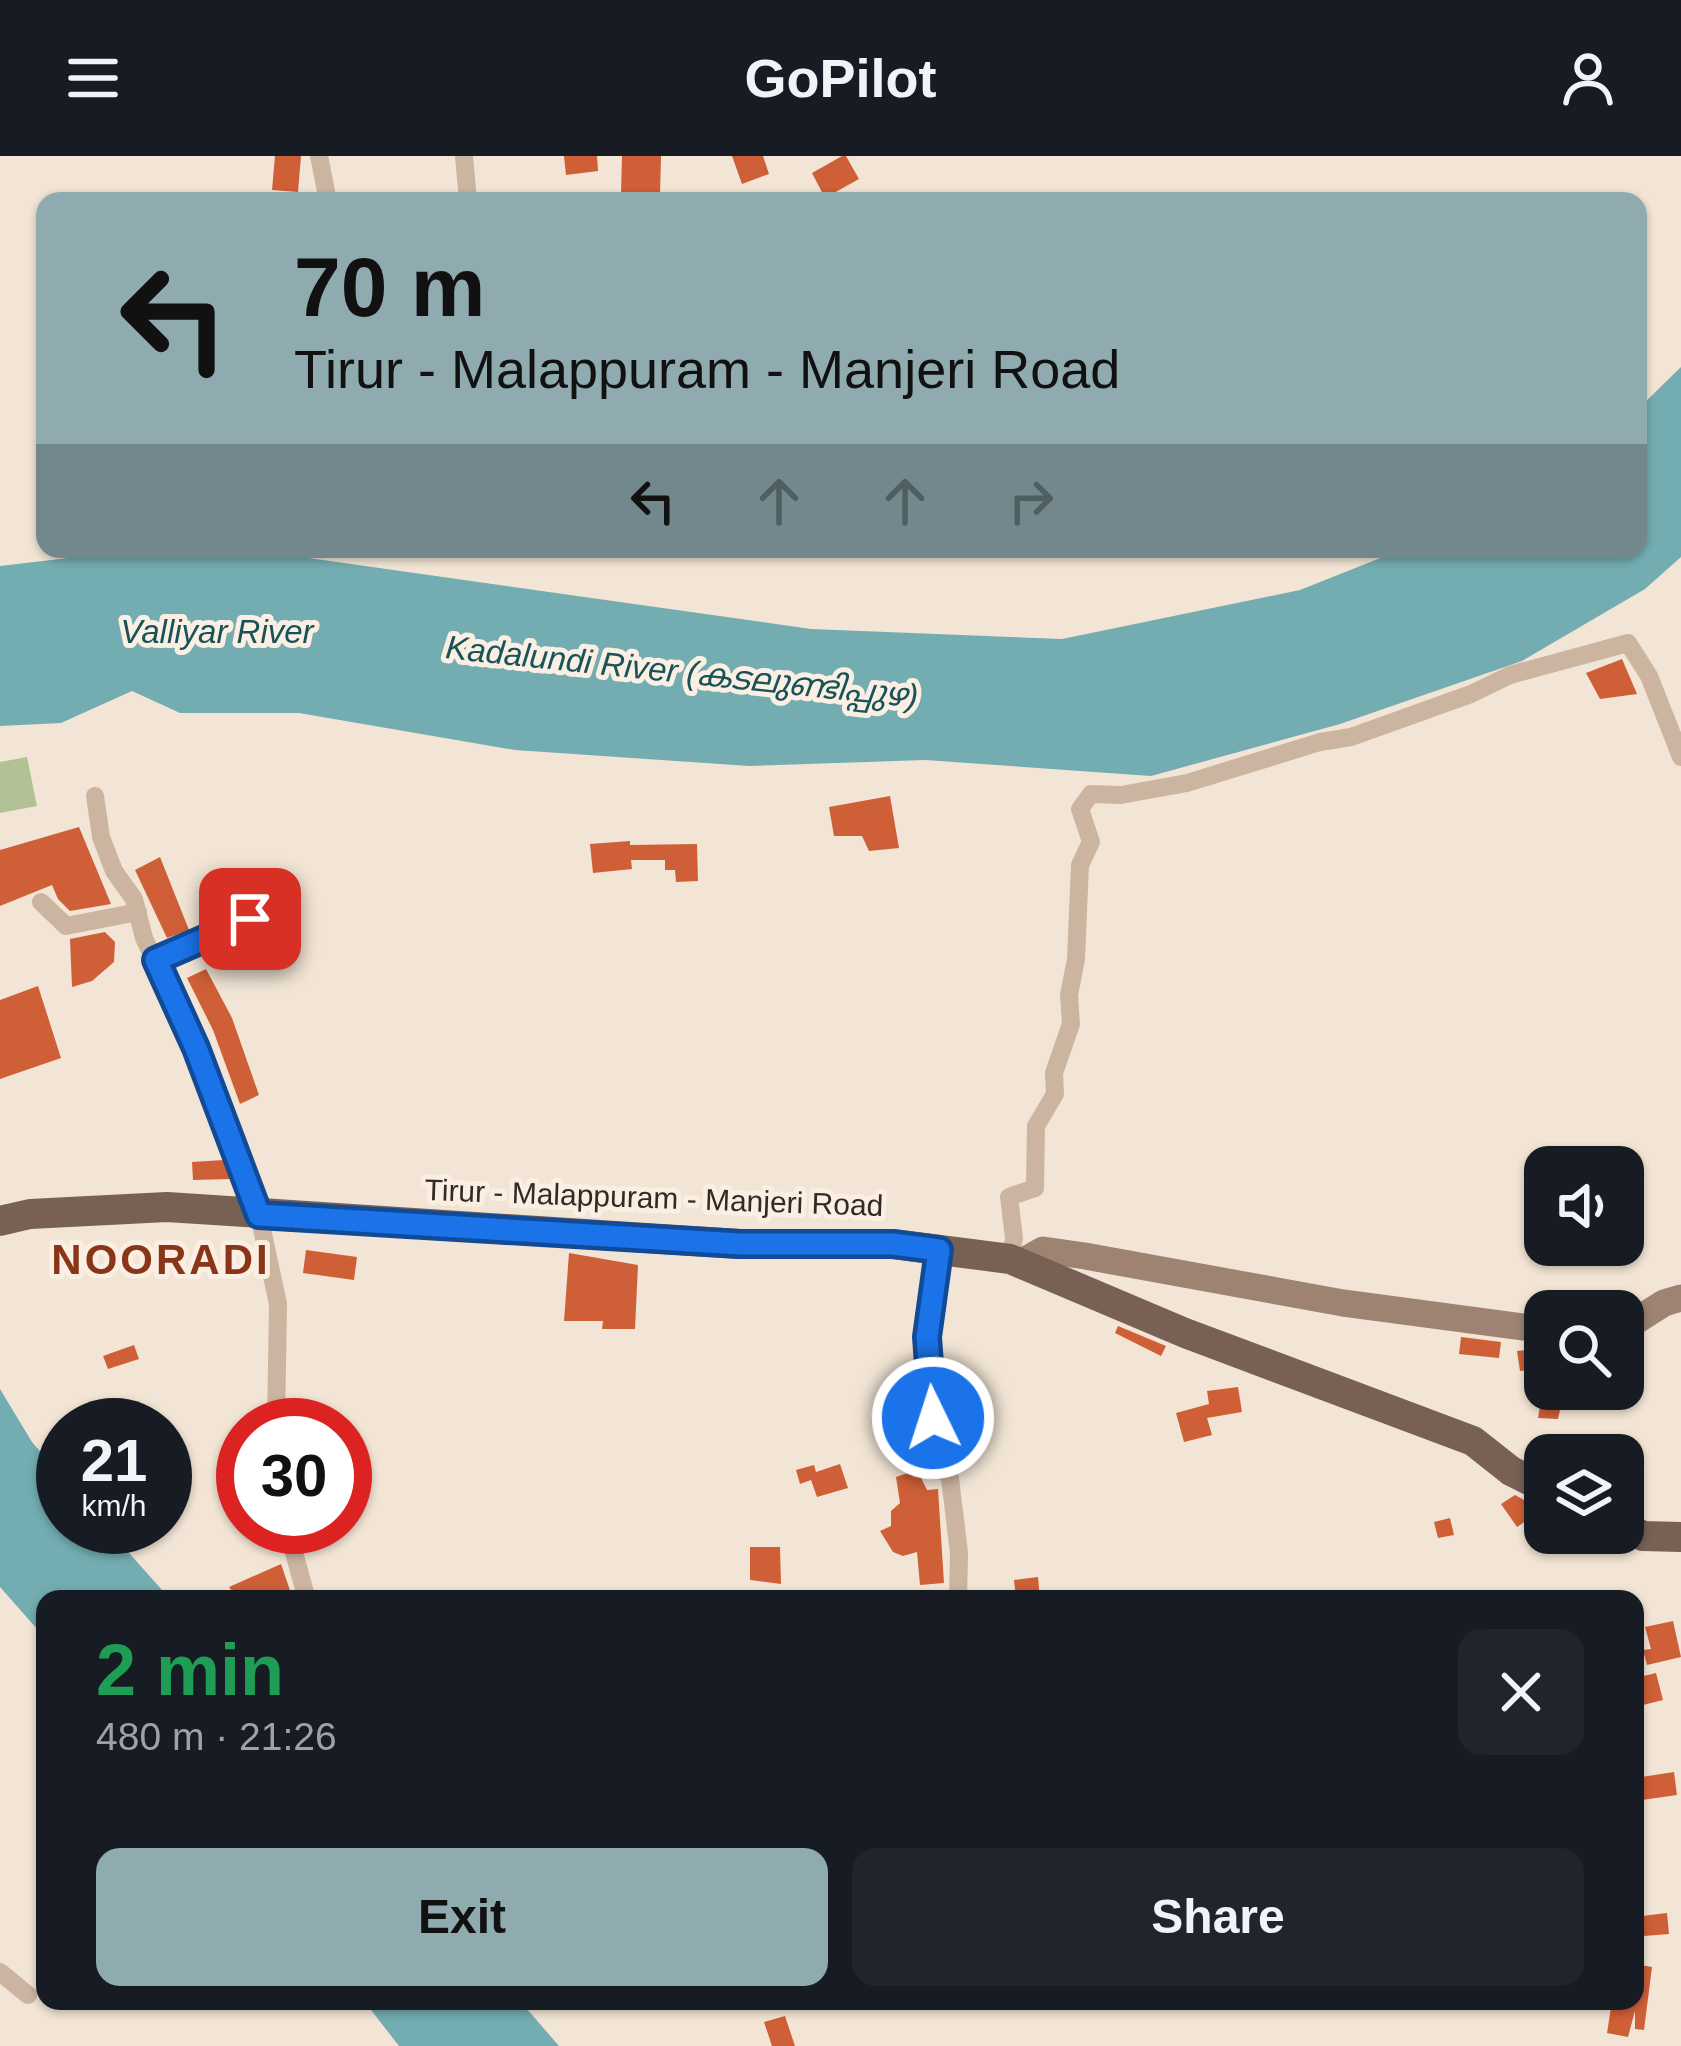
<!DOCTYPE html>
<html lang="en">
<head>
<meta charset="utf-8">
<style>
  body { margin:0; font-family:Arial,"Noto Sans Malayalam",sans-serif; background:#20242c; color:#f1f3f6; height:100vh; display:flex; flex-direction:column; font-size:45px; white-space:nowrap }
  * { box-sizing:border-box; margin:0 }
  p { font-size:39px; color:#9ea1a6 }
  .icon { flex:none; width:66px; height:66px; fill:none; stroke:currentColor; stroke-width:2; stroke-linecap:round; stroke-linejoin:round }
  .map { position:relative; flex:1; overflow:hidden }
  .details { position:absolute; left:36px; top:1434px; width:1608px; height:420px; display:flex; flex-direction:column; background:#171b24; border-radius:24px; box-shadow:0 3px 9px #0004 }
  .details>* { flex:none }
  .banner { position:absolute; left:36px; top:36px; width:1611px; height:366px; border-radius:24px; box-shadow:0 3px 9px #0004; background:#8fabaf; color:#111; overflow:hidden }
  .fabs { position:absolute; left:1524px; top:990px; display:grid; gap:24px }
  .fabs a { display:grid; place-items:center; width:120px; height:120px; border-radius:24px; background:#171b24; box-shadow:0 3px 9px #0004; font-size:60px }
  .speed { position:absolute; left:36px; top:1242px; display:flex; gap:24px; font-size:60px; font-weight:700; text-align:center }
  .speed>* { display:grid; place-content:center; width:156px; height:156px; border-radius:50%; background:#171b24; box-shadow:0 3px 9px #0004; line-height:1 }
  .speed small { font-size:30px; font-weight:400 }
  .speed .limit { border:18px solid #d22; background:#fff; color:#111 }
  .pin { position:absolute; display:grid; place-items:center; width:102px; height:102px; color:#fff; margin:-51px; border-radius:24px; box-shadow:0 6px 18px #0006 }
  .me { position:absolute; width:132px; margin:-66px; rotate:356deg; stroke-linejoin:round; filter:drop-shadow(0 0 9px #0008) }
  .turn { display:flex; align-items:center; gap:42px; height:252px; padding:0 60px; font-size:54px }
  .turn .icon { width:156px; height:156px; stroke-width:2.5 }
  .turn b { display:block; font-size:84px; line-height:102px }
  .lanes { display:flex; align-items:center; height:114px; padding:0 60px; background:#0003; justify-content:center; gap:60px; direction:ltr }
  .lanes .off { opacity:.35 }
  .round { display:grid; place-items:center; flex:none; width:126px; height:126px; border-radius:24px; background:#20242c }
  .headline { display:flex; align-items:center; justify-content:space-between; height:204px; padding:0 60px }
  h1 { font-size:72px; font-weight:600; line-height:90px; color:#1e9e55 }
  .action { display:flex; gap:24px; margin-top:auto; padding:24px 60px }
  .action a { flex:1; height:138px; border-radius:24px; background:#8fabaf; color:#111; font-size:48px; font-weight:600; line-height:138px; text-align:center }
  .action a+a { background:#20242c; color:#f1f3f6 }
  header { display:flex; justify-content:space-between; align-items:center; height:156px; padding:0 60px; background:#171b24; font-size:54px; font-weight:600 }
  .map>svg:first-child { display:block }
  .green { fill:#b2c295 }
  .water { fill:#73adb1 }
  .building { fill:#cf5f37 }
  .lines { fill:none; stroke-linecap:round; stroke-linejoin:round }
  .lane { stroke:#cbb5a1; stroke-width:9 }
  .street { stroke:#cbb5a1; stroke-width:18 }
  .secondary { stroke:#9e8372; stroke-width:27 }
  .primary { stroke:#786154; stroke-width:30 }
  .route-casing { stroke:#114b97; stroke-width:30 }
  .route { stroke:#1a73e8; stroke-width:21 }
  .labels { text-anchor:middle; stroke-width:10; stroke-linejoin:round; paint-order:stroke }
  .street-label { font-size:30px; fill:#342a24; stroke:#faefe2 }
  .water-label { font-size:33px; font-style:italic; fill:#175358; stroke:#faefe2 }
  .district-label { font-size:42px; font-weight:bold; letter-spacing:3px; fill:#893518; stroke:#faefe2 }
</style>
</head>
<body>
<header><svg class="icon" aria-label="menu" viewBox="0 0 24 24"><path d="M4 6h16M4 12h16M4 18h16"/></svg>GoPilot<svg class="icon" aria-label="person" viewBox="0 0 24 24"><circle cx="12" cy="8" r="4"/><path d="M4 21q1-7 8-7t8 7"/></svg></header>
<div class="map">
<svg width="1681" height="1890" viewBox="0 0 1681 1890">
  <rect width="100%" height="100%" fill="#f2e5d5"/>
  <path class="green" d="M27,601L37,650L0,657V606Z
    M950,1231L954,1314L936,1316L926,1297L935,1232Z"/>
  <path class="water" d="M1681,211V401L1645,433L1522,505L1340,568L1151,620L925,604L749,610L515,594L299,557H180L132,535L61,567L0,570V410L145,393H245L811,473L1062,483L1300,434L1403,393H1638V253Z
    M0,1233L32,1286L63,1322V1371H106L170,1443H45V1482L0,1431Z
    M364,1845H520L559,1890H399Z"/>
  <path class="building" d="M275,0H301L298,36L272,34Z
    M564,0H597L598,15L566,19Z
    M622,0H661L660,39L621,38Z
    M732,0H763L769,18L742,28Z
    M842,0H846L859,23L825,42L812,17Z
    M1622,503L1637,538L1600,543L1586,517Z
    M890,640L899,692L869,695L862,680H834L829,651Z
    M79,671L111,748L70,755L58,743L52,729L0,750V694Z
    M630,685V689L697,688L698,725L676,726L675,714H665V704H631L632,713L593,717L590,688Z
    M160,701L189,774L167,782L135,714Z
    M105,776L115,786L114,806L92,825L72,831L70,783Z
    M206,813L232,862L259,939L240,948L213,874L187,822Z
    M38,830L61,902L0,923V844Z
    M224,1004L231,1023L193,1024L192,1006Z
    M306,1094L357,1101L354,1124L303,1117Z
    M569,1097L638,1109L635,1173H602L603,1165H564Z
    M1118,1170L1166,1190L1161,1200L1115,1177Z
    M1461,1181L1501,1186L1499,1202L1459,1198Z
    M134,1189L139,1203L108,1213L103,1200Z
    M1541,1192L1544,1212L1520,1215L1517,1195Z
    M1238,1231L1242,1256L1207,1262L1212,1279L1184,1286L1176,1257L1209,1248L1207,1235Z
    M1542,1238L1563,1241L1558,1263L1538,1262Z
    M840,1308L848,1332L817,1341L811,1324L800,1328L796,1314L814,1309L816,1316Z
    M917,1314L927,1334L938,1333L944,1427L920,1429L917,1396L903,1400L893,1396L880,1375L891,1370V1355L900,1347L896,1321Z
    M1515,1339L1542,1354L1517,1371L1501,1348Z
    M1450,1362L1454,1379L1438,1382L1434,1366Z
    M750,1391H780L781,1428L750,1424Z
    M281,1408L293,1443H238L229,1431Z
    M1038,1421L1040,1443H1016L1014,1424Z
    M1673,1465L1681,1501L1647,1509L1643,1494L1651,1493L1645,1471Z
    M1656,1517L1663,1544L1635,1551V1522Z
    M1674,1616L1677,1639L1635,1645V1622Z
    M1667,1757L1669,1778L1644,1780L1642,1760Z
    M1635,1808L1652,1811L1644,1874L1635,1873V1855L1628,1881L1607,1877L1612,1845H1635Z
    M785,1860L795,1890H772L764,1866Z"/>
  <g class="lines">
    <path class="lane" d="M156,804L269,756"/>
    <path class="street" d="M319,0L328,45
      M464,0L468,45
      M95,640L101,681L114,715L134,743L144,782L196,892L259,1059L278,1148L276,1269
      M41,746L66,770L138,756
      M939,1094L927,1182L936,1303L950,1322L959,1397L958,1443
      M1010,1103L1014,1082L1009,1041L1035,1032L1036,970L1055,938L1054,917L1071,868L1069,839L1076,803L1080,709L1091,686L1080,653L1091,638L1121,639L1187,627L1320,586L1351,581L1471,538L1510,519L1628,487L1649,520L1681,601
      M287,1371L306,1440
      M0,1816L28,1839"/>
    <path class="secondary" d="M1020,1107L1043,1094L1085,1100L1343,1147L1545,1174
      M1623,1173L1664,1147L1681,1142"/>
    <path class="primary" d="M0,1065L30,1058L167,1051L739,1088H893L1010,1103L1185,1177L1473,1285L1511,1315L1545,1332
      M1623,1370L1643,1380L1681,1381"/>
  </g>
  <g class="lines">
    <defs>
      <path id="route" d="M250,763L156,804L196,892L259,1059L740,1088H893L939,1094L927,1181L933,1262"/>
    </defs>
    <use href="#route" class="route-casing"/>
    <use href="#route" class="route"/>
  </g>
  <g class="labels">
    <g class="street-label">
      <text transform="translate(654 1042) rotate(2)" y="10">Tirur - Malappuram - Manjeri Road</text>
    </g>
    <g class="water-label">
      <text x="217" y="487">Valliyar River</text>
      <text transform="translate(682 515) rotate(6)" y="12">Kadalundi River (കടലുണ്ടിപ്പുഴ)</text>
    </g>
    <g class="district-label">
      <text x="161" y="1118">NOORADI</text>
    </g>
  </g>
</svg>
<div class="fabs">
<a><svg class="icon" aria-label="sound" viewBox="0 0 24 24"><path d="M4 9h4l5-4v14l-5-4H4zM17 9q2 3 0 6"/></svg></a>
<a><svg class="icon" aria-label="search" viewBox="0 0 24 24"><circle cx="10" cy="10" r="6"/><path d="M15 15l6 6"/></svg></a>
<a><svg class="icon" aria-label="layers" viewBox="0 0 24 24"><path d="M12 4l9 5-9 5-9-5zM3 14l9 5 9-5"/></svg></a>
</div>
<div class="speed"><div>21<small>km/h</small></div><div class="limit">30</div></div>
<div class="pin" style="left:250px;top:763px;background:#d93025"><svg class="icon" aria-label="arrive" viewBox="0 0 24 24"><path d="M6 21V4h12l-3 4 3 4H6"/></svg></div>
<svg class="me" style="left:933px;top:1262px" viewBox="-20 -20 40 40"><circle r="17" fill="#1a73e8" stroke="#fff" stroke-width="3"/><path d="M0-11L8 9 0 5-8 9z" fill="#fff"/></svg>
<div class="banner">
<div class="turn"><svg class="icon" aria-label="left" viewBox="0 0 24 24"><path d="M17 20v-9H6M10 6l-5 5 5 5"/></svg><div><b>70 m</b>Tirur - Malappuram - Manjeri Road</div></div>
<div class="lanes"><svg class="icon" aria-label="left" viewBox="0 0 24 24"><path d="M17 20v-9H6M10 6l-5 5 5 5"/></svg><svg class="icon off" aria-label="ahead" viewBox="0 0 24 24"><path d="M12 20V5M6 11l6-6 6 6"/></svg><svg class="icon off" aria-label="ahead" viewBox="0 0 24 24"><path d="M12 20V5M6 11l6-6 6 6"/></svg><svg class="icon off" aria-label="right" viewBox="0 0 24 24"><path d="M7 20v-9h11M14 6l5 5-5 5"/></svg></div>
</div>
<section class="details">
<div class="headline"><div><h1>2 min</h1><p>480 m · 21:26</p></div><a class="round"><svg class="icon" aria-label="close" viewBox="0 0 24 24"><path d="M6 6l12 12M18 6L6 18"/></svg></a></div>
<div class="action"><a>Exit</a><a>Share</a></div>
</section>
</div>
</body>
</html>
